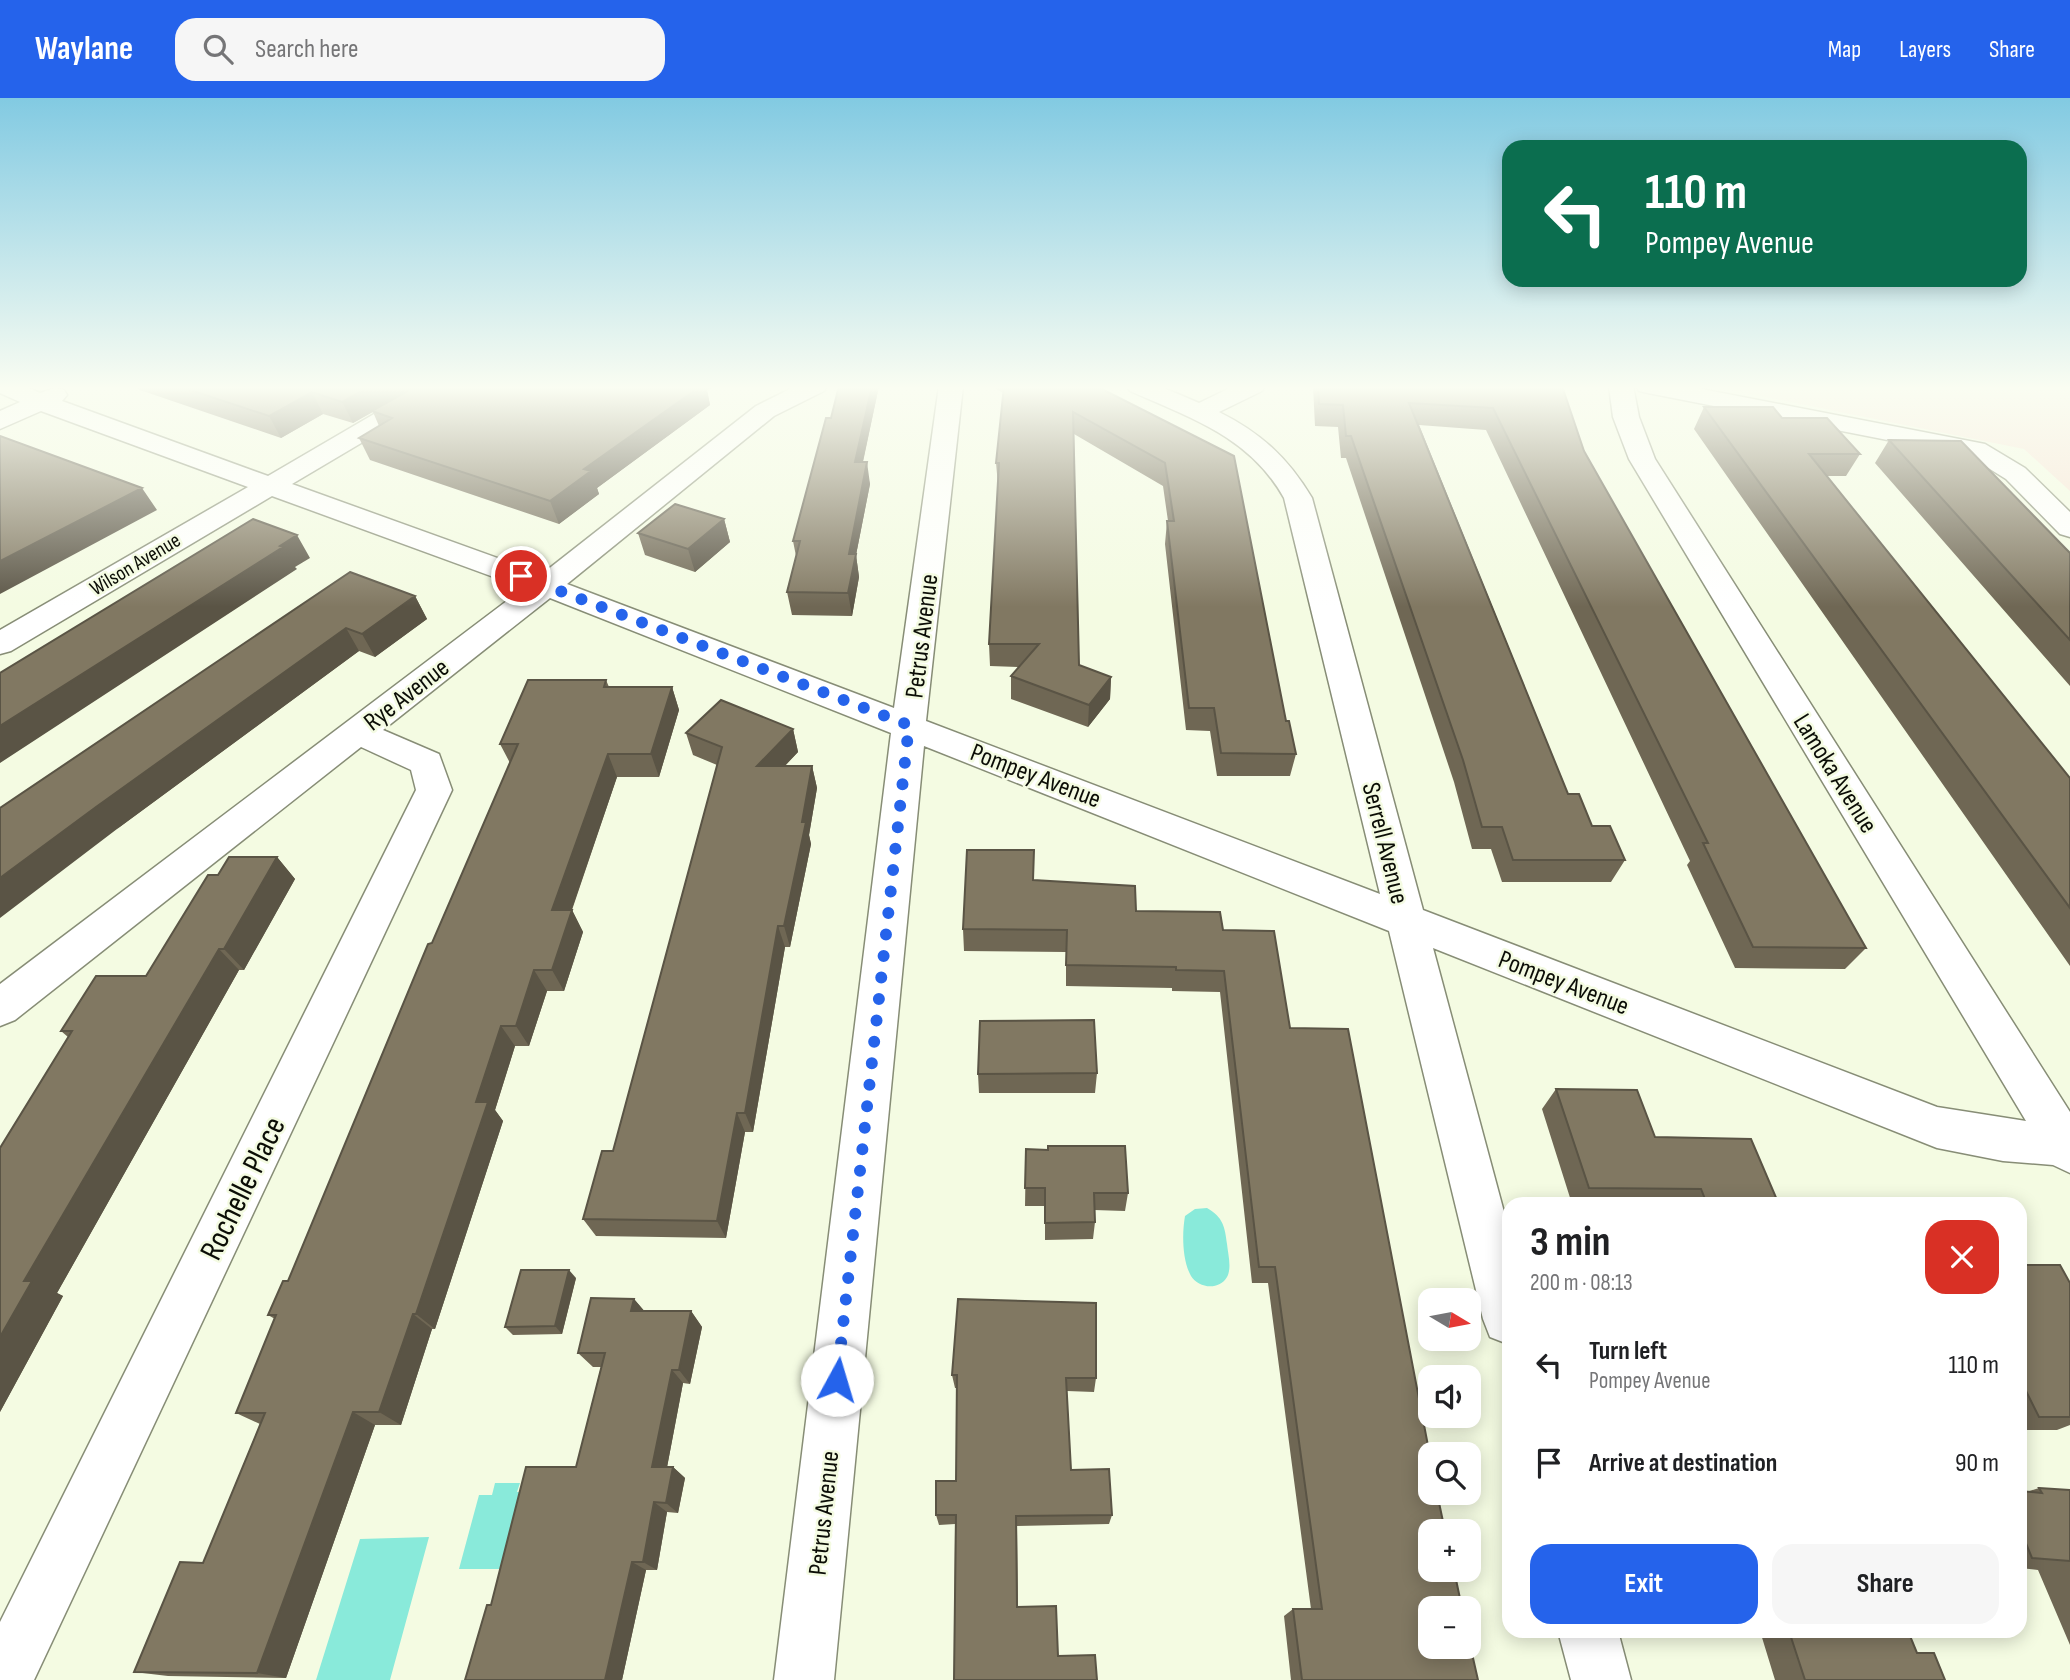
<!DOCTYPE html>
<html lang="en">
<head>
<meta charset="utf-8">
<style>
  body { margin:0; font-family:"Sofia Sans Condensed",sans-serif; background:#f6f6f6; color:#202124; height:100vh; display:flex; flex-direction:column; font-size:26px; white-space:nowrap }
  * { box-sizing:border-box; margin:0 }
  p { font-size:23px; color:#757577 }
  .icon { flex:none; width:38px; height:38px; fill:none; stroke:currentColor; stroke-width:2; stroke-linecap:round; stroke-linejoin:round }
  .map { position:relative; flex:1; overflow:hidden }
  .sheet { position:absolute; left:1502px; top:1099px; width:525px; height:441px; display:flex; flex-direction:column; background:#fff; border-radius:21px; box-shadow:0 4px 18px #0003 }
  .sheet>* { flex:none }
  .hud { position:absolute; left:1502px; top:42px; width:525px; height:147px; border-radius:21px; box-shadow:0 4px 18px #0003; background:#0b6e4f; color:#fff; overflow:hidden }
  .needle { width:46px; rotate:100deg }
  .buttons { position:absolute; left:1418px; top:1190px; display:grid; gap:14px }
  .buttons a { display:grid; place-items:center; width:63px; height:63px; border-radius:14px; background:#fff; box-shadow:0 4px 18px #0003; font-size:35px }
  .pin { position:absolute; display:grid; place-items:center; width:60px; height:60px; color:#fff; margin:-30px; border:4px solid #fff; border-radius:50%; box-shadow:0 2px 7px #0007 }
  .me { position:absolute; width:77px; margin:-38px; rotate:6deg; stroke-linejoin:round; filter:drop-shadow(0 0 5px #0008) }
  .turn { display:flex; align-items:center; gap:24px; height:147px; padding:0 28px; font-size:32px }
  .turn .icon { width:91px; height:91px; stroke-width:2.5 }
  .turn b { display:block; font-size:49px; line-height:60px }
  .round { display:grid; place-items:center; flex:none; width:74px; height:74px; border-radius:21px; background:#f6f6f6 }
  .headline { display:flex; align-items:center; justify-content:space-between; height:119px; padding:0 28px }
  h1 { font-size:42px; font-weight:700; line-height:52px }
  .cta { display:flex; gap:14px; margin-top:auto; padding:14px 28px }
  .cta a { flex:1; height:80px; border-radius:21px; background:#2563eb; color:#fff; font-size:28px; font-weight:700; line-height:80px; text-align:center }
  .cta a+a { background:#f6f6f6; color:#202124 }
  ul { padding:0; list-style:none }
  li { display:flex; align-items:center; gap:21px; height:98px; padding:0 28px }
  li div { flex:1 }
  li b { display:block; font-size:26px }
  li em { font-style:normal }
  header { display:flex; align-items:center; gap:42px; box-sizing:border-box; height:98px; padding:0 35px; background:#2563eb; color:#fff }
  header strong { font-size:33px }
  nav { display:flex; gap:38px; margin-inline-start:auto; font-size:24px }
  .search { width:490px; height:63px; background:#f6f6f6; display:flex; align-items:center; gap:18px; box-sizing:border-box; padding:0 24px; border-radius:21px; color:#757577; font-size:26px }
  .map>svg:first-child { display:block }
  .green { fill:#f8e4d6 }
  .water { fill:#89eada }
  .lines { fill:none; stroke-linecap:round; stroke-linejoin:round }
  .minor-casing { stroke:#878d76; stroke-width:3 }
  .minor { fill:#fff; fill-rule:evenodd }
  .wall { fill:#6f6754 }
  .shaded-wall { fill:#5a5445 }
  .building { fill:#817862; stroke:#5a5445; stroke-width:2 }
  .route { stroke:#2563eb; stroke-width:12; stroke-dasharray:0 21.6 }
  .labels { text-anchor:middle; stroke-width:5; stroke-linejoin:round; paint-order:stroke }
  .far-street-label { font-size:21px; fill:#0b0d06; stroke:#f4fbe2 }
  .street-label { font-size:26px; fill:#0b0d06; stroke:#f4fbe2 }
  .near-street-label { font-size:32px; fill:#0b0d06; stroke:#f4fbe2 }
</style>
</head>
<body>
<header>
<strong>Waylane</strong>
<div class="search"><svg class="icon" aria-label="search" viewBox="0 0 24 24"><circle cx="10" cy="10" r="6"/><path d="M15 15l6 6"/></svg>Search here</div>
<nav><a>Map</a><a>Layers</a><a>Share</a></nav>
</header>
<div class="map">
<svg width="2070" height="1582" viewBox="0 0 2070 1582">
  <rect width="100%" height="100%" fill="#f4fbe2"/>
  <path class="green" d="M1711,288H2070V393L2024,351Z"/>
  <path class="water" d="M1207,1110C1223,1119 1225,1129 1227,1146C1228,1156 1232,1170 1227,1179C1219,1193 1198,1190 1191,1178C1182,1162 1182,1135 1185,1118L1195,1111Z
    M495,1385H520L517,1394H530L511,1471H459L479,1397H492Z
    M429,1439L390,1582H316L360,1441Z"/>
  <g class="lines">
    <defs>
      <path id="minor" d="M0,288H25L40,295L55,290L64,292L67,297L62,303L268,378L422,288H452L449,293L292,386L542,476L756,308L796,288H827L824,293L774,318L567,486L894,610L939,288H963L926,623L1380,796L1284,400C1250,339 1191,320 1130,293L1127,288H1159L1199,305L1234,288H1265L1262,293L1219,314C1261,335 1288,360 1312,400L1423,812L1937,1009L2026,1023L1629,361L1613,319L1609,288H1633L1639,319L1655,361L2070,1014V1075L2053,1067L2003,1063L1937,1050L1433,850L1508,1129V1246L1490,1239L1483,1221L1389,833L924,648L834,1582H774L891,635L550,500L383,632L439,656L452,692L34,1582H0V1524L416,692L411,672L361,649L15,922L0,928V886L524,490L272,398L11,553L0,556V532L248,389L41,313L0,331V313L20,304L0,295Z
        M1636,288H1686L1985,346L2025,370L2070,414V439L2060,436L2006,381L1969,358L1648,295L1639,293Z
        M1558,1533H1618L1631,1582H1571Z"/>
    </defs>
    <use href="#minor" class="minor-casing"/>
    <use href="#minor" class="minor"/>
  </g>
  <path class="wall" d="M135,288H717L707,292L710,307L597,390L599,396L559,426L370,362L359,340L379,328L373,314L353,325L323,316L281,340L137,291Z
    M879,288L863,364L870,386L856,457L859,479L852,518L792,517L787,494L796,458L793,443L831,320Z
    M992,288H1096L1234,358L1286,623L1296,656L1290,678H1217L1210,633L1186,632L1165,446L1167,423H1168L1163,388L1074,336L1079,567L1111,579L1110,601L1088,629L1011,601V578L1019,569L990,568L989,546L998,387L996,365L1003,295Z
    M1313,288H1562L1584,353L1866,850L1845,871L1735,870L1687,767L1690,763L1486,332L1419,327L1568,696L1592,728L1625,762L1611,784H1502L1491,751H1472L1454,684L1346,360H1341L1338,329L1315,328Z
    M1704,309L1782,320L1860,356L1846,378H1827L2070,680V868L1694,331Z
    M1889,342L2070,455V588L1875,365Z
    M724,421L730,444L695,474L645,457L638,435Z
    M350,474L415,498L427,521L375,559L359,553L117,731Z
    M606,582L609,589H672L679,612L659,679H617L572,812L583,834L564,893H547L529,948H515L495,1012L503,1023L435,1231H432L401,1327H375L286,1580L168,1578L134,1574L203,1465L260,1326L236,1315L275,1221L268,1217L288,1183L510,665L500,646Z
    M793,631L798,654L785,668H812L817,690L809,737L811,746L790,849H785L753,1034H745L726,1140L596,1138L583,1121L613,1053L717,667L693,657L686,635Z
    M277,759L295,781L244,872H239L57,1195L63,1198L0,1314L68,939L61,933L146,878L218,777Z
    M1136,813L1223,832L1290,930L1430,1395L1478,1582H1291L1284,1518L1293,1511H1311L1268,1185H1252L1220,894L1172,893V890L1066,888V854L964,853L963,831Z
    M1097,975L1095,995H979L978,976Z
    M1556,991L1655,1039L1777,1102L1900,1106H1572L1542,1011Z
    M1026,1051L1128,1095L1125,1113L1094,1112L1095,1124L1093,1141L1045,1142V1108H1025Z
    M2020,1167L2070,1185V1327L2057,1332H2020Z
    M576,1180L562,1236L513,1237L505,1229Z
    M634,1201L644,1213H691L702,1229L690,1286L683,1285L667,1369H673L685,1380L678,1415L667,1414L657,1472H646L622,1582H465L491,1507L576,1369L601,1269H593L578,1255Z
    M952,1277L1096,1280L1094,1294L1067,1293L1071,1372L1112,1417L1109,1426L1017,1428L1018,1509L954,1582L955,1426L939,1427L936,1417L956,1383L957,1290H955Z
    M2039,1390L2070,1392V1547L2038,1472L2020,1470V1393L2026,1394Z
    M1760,1533H1908L1917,1555L1945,1582H1775Z"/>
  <path class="shaded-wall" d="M370,288H417L353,325L342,304Z
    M669,288H717L707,292L710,307L597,390L599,396L559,426L550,403Z
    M872,288H879L858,386L855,364Z
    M312,294L323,316L281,340L269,318Z
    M867,364L870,386L856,457L859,479L852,518L848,495L849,456Z
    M142,390L157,412L0,496V463Z
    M724,421L730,444L695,474L688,451Z
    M297,437L310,460L295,469L297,471L0,665V628Z
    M415,498L427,521L375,559L362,536Z
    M346,530L359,553L117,731L0,820V780L96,709Z
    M1111,579L1110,601L1088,629L1089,607Z
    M672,589L679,612L659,679L651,656Z
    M793,631L798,654L763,690L757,668Z
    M608,656L617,679L564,834L552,812Z
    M812,668L817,690L809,737L811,746L790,849L784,828Z
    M277,759L295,781L244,872L224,851Z
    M572,812L583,834L564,893L552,872Z
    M778,828L785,849L753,1034L745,1015Z
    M219,851L239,872L57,1195L63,1198L0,1314V1239L24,1183Z
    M534,872L547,893L529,948L516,928Z
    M501,928L515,948L495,1012L503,1023L435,1231L416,1216L476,1004Z
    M737,1015L745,1034L726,1140L717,1123Z
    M569,1172L576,1180L562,1236L555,1228Z
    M634,1201L647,1216L631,1213Z
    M691,1213L702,1229L690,1286L679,1272Z
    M413,1216L432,1231L401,1327L379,1314Z
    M672,1272L683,1285L665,1380L652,1369Z
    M353,1314L375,1327L286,1580L257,1575Z
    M673,1369L685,1380L678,1415L666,1405Z
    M654,1404L667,1414L657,1472L643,1464Z
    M632,1464L646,1472L622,1582H605Z"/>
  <path class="building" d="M178,288H370L342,304L312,294L269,318Z
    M417,288H701L584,371L591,373L550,403L359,340L392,320L372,313Z
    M839,288H872L855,364H867L849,456H856L848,495L787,494L800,443H793L826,320H831Z
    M1004,288H1096L1234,358L1286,623H1289L1296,656L1221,655L1214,610H1189L1167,423H1174L1165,365L1073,314L1079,567L1111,579L1089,607L1011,578L1039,546H989L999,365H996Z
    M1318,288H1562L1584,353L1866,850L1753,849L1703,745H1708L1493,310L1409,305L1568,696H1579L1592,728H1610L1625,762H1513L1502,729H1482L1463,662L1351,338H1346L1343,307L1319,306Z
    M1704,309H1773L1782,320H1827L1860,356H1809L2070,680V810Z
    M0,338L142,390L0,463Z
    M1889,342L1961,343L2070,455V542Z
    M675,406L724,421L688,451L638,435Z
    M253,421L297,437L280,448L283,449L0,628V575Z
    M350,474L415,498L362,536L346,530L96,709L0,780V710Z
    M528,582H606L604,589H672L651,656H608L552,812H572L552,872H534L516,928H501L476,1004H488L416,1216H413L379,1314H353L257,1575L134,1574L180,1464L203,1465L265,1315H236L276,1217H268L283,1183H288L428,846L432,845L518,646H500Z
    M721,602L793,631L757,668H812L802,724H806L784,828H778L745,1015H737L717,1123L583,1121L602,1053H613L722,649L686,635Z
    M967,752H1034L1033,782L1135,788L1136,813L1220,814L1223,832L1274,833L1290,930L1348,931L1430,1358V1395H1437L1445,1433H1430V1472H1454L1462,1510H1430V1549H1468V1538L1478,1582H1302L1293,1511H1322L1275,1169H1259L1224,873L1176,872V869L1066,867L1067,832L963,831Z
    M229,759H277L224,851H219L24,1183H32L0,1239V1050L72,933H61L96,878H146L208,777H218Z
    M1094,922L1097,975L978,976L980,923Z
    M1556,991L1637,992L1655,1039L1751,1041L1777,1102L1896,1100L1900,1106H1707L1701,1091L1589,1090Z
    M1048,1048H1125L1128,1095H1094L1095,1124L1045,1125V1090H1025L1026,1051L1048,1052Z
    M2020,1167H2060L2070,1185V1319H2039L2020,1281Z
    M521,1172H569L555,1228L505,1229Z
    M591,1200L634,1201L631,1213H691L679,1272H672L652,1369H673L666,1405L654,1404L643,1464H632L605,1582H465L487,1507H491L526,1369H576L605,1255H578Z
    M958,1201L1096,1205V1280H1066L1071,1372L1109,1371L1112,1417L1016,1418L1017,1509L1056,1508L1058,1558L1095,1557L1097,1582H954L956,1417H936V1383H956L957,1277H952Z
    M2039,1390L2070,1392V1463L2032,1460L2020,1431V1393L2042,1395Z
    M1789,1533H1908L1917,1555H1934L1945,1582H1805Z"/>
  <linearGradient id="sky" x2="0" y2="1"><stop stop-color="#82cae2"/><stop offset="0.57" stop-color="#fafdf2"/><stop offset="1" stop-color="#fafdf2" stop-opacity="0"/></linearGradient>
  <rect width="2070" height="509" fill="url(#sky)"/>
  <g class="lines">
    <path class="route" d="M521,478L909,627L837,1282"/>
  </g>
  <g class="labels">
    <g class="far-street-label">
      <text transform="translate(135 466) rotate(-31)" y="7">Wilson Avenue</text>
    </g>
    <g class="street-label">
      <text transform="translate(921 538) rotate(-83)" y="9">Petrus Avenue</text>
      <text transform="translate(406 596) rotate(-38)" y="9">Rye Avenue</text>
      <text transform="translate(1836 675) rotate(58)" y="9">Lamoka Avenue</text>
      <text transform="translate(1036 677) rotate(21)" y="9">Pompey Avenue</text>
      <text transform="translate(1386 745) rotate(76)" y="9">Serrell Avenue</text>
      <text transform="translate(1564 884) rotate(21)" y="9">Pompey Avenue</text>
      <text transform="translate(823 1415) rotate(-84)" y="9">Petrus Avenue</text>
    </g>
    <g class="near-street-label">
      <text transform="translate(242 1090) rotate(-64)" y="11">Rochelle Place</text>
    </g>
  </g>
</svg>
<div class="buttons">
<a><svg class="needle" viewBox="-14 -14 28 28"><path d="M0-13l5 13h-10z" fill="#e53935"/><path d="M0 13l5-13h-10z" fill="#757577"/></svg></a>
<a><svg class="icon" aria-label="sound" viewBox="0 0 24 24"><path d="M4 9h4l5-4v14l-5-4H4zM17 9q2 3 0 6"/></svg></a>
<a><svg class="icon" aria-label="search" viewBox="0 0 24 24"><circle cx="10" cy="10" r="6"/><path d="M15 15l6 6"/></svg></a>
<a>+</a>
<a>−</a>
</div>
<div class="pin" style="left:521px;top:478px;background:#d93025"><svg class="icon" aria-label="arrive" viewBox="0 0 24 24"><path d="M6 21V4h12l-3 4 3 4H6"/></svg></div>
<svg class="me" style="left:837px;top:1282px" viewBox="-20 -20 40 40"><circle r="19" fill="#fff"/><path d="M0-13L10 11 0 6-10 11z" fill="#2563eb"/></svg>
<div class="hud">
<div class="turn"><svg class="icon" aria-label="left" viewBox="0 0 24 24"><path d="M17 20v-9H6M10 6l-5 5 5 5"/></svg><div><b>110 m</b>Pompey Avenue</div></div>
</div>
<section class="sheet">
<div class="headline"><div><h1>3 min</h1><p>200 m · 08:13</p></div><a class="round" style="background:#d93025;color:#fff"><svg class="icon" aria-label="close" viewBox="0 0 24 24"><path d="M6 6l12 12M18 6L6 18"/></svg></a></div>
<ul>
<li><svg class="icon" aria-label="left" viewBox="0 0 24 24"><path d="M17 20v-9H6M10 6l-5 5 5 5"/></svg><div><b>Turn left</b><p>Pompey Avenue</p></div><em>110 m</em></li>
<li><svg class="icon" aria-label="arrive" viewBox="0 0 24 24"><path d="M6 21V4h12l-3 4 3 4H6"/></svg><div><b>Arrive at destination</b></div><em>90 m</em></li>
</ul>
<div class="cta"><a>Exit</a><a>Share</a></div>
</section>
</div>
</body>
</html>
